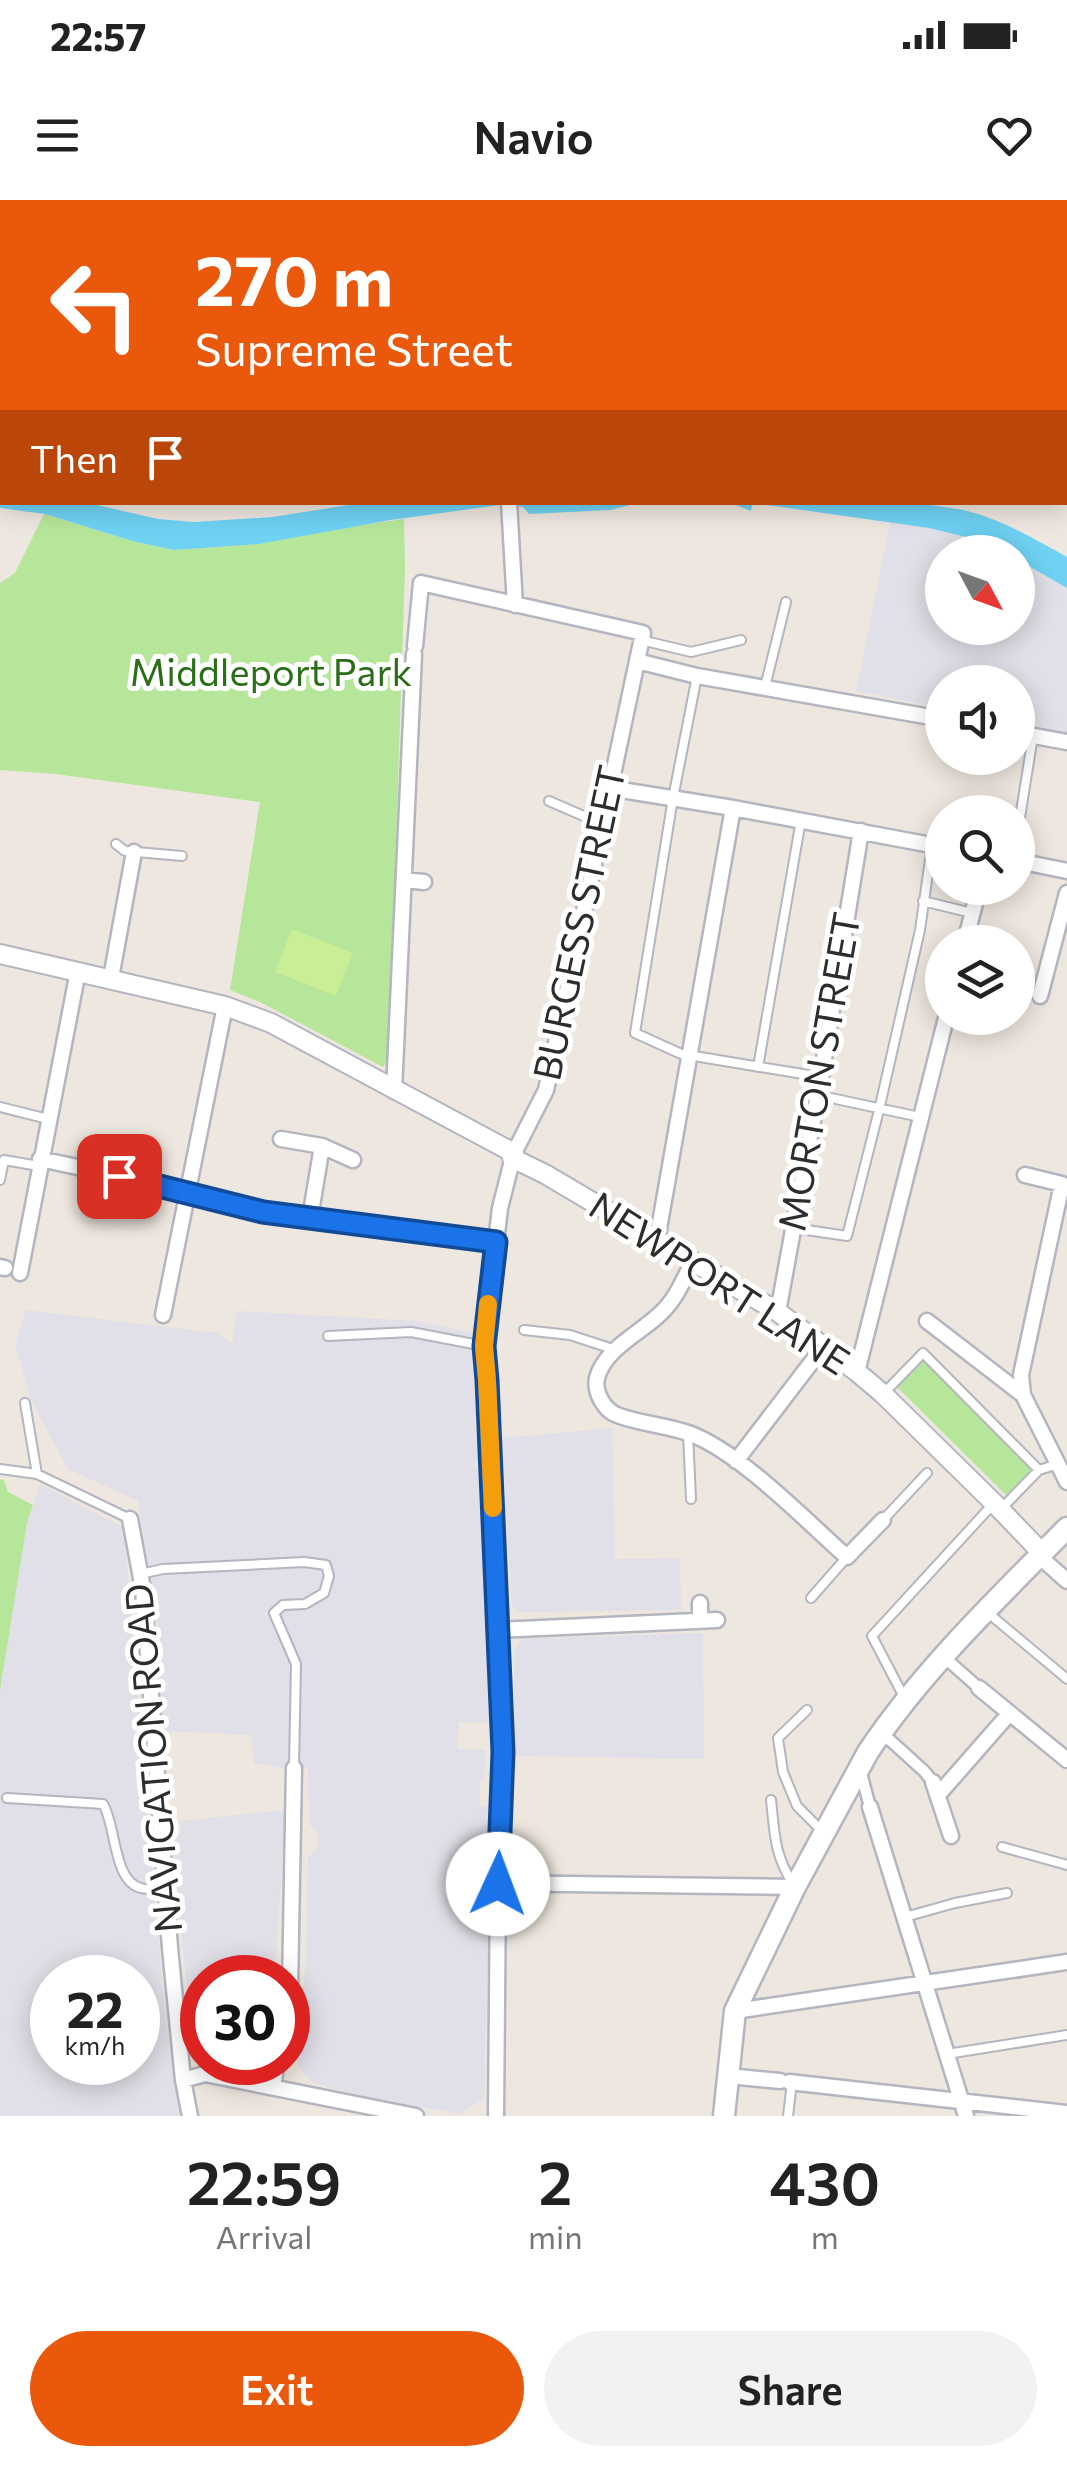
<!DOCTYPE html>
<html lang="en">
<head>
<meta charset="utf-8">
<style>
  body { margin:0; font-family:Commissioner,sans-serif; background:#f2f2f2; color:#222; height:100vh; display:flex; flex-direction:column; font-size:38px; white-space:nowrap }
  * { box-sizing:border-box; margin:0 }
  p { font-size:32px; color:#767676 }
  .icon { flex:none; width:55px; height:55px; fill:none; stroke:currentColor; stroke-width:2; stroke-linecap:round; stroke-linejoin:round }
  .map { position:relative; height:1916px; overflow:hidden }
  .sheet { display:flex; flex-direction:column; background:#fff; flex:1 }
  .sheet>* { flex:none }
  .banner { position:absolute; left:0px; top:0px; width:1068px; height:305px; box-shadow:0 5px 25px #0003; background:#ea580c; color:#fff; overflow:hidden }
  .needle { width:65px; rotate:131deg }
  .fabs { position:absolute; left:925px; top:335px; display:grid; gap:20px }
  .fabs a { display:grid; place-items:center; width:110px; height:110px; border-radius:50%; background:#fff; box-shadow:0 5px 25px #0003; font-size:50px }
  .speed { position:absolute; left:30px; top:1755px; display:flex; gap:20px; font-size:50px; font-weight:700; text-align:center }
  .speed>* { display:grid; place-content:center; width:130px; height:130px; border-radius:50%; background:#fff; box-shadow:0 5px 25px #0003; line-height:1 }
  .speed small { font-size:25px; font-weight:400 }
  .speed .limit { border:15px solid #d22; background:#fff; color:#111 }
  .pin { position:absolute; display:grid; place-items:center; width:85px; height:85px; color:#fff; margin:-42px; border-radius:20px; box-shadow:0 5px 15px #0006 }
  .me { position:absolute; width:110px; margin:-55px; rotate:2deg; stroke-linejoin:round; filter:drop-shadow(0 0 8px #0008) }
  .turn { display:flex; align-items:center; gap:35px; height:210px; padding:0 30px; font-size:45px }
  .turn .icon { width:130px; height:130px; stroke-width:2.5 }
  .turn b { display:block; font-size:70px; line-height:85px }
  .then { display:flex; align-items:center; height:95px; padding:0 30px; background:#0003; gap:20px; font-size:38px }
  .eta { display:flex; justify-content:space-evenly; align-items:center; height:170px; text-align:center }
  .eta b { font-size:60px; font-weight:600; line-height:70px }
  .button { display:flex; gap:20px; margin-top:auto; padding:20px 30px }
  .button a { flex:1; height:115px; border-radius:60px; background:#ea580c; color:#fff; font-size:40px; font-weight:600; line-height:115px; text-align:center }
  .button a+a { background:#f2f2f2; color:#222 }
  .status { display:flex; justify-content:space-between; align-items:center; height:70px; padding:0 50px; background:#fff; direction:ltr }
  .status svg { height:28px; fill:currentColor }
  header { display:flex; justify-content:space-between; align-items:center; height:130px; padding:0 30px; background:#fff; font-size:45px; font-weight:600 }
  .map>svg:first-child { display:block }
  .industrial { fill:#e1dfe7; fill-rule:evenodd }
  .green { fill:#b5e69a }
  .pitch { fill:#caee95 }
  .water { fill:#6fd2f3 }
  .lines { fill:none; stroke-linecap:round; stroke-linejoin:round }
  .service-casing { stroke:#b3b5c0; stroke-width:12 }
  .pedestrian-casing { stroke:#b3b5c0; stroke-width:15 }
  .minor-casing { stroke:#b3b5c0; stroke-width:19 }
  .tertiary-casing { stroke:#b3b5c0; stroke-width:22 }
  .secondary-casing { stroke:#b3b5c0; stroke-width:25 }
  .service { stroke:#fff; stroke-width:8 }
  .pedestrian { stroke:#fff; stroke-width:10 }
  .minor { stroke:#fff; stroke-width:14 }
  .tertiary { stroke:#fff; stroke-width:18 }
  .secondary { stroke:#fff; stroke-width:20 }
  .route-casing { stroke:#114b97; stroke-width:25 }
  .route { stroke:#1a73e8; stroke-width:18 }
  .slow { stroke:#f59e0b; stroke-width:18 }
  .labels { text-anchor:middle; stroke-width:10; stroke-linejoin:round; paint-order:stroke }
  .park-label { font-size:38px; fill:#2b6e18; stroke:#fff }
  .street-label { font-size:38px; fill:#2d2d2d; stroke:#fff }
</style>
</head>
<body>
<div class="status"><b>22:57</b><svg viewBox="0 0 49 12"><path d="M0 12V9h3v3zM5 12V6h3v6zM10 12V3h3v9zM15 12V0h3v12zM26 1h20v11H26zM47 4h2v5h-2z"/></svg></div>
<header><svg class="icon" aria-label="menu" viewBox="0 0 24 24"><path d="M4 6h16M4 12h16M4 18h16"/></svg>Navio<svg class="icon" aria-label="heart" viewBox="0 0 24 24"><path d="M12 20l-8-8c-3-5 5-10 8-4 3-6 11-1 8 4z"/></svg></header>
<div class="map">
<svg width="1067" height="1916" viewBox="0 0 1067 1916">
  <rect width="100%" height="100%" fill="#eee7df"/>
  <path class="industrial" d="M546,0H1067V32H1065V2H545Z
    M890,323L929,328L970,338L1004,352H942V428H1018V360L1067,388V532L1018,522V482H942V508L856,491Z
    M26,1110L217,1133L232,1144L237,1111L417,1121L473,1133L479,1214L475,1218V1227L477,1237L484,1243V1255L473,1265L484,1278L489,1523L459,1522L457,1549L485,1550L484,1580L480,1581V1606L492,1607L484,1898L460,1914L372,1898L313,1883L297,1866L306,1757L308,1657L318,1648L317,1632L309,1624L308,1568H281L254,1563L251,1535L163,1531L153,1390L138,1301L68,1269L32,1202L15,1145Z
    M612,1228L615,1359L680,1358L681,1410L520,1412L512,1406L502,1238Z
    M40,1284L124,1328L165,1814L180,1916H0V1490L27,1323ZM52,1778H138V1862H52Z
    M703,1433L704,1559L514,1556V1451L523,1439Z
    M285,1610L275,1777L202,1778V1861H195L171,1639L181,1633L180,1621Z"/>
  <path class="green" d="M44,314L132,341L174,350L259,344L335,329L404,319L405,367L389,857L383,867L262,803L230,790L260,602L56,574L0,570V383L15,373Z
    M924,1157L1034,1267L1006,1295L896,1186Z
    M0,1279L4,1280L8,1292L33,1305L27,1323L0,1490Z"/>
  <path class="pitch" d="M292,729L353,753L336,796L275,772Z"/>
  <path class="water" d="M0,284L2,285V302L88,303L158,319L194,322L272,317L368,302L637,303L611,310L529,314L523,307L507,304L391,320L259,344L174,350L132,341L45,314L0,308Z
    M904,302C925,305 946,306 967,311C1001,319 1036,340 1067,357V388L1018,360V352H1004L970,338L929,328L753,303L751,311L736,305L708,303Z"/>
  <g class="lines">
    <defs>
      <path id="service" d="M985,0L1008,2
        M1024,2V0
        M1065,5L1067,4
        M641,440L691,452L741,440
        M765,487L786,402
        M549,601L602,624
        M1018,630L1033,536
        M116,644L125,651L182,656
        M923,701L972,713
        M688,855L821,877
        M688,857L635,833L673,598L697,476
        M758,867L801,620
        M817,895L920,917
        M0,907L48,919
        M0,980L4,960L39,966
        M793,1028L847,1036L879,910L920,730L932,645
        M524,1130L570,1135L616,1150
        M328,1136L411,1132L484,1146
        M885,1192L923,1153L1039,1270
        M25,1203L37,1274
        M688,1233L691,1299
        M0,1269L37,1274L130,1319
        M1001,1309L1039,1270L1058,1264
        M883,1320L927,1273
        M140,1374L163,1369L304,1362L326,1365L329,1376L324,1393L305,1404L283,1405L274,1413L296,1464L294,1567
        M811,1398L847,1357
        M987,1412L1067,1479
        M904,1497L872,1436L994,1303
        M807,1510L778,1538L783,1572L797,1606L821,1630
        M7,1598L103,1604C116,1624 113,1682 141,1688C148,1690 157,1689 165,1689
        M771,1600C775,1636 774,1654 794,1686
        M1002,1647L1067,1665
        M905,1717L955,1703L1007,1693
        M947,1854L1067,1835
        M788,1916L792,1882"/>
      <path id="pedestrian" d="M944,1457L979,1488
        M881,1532L924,1571L933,1582
        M860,1569L870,1607"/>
      <path id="minor" d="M509,302L515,405
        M415,446L421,383L643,433L546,890L514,953L500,1008L484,1146L487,1179L503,1553L498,1683L496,1916
        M637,461L697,476L942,519
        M1018,533L1067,542
        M609,588L733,608L942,647
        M1018,661L1067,671
        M404,680L424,682
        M965,742L979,688
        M111,778L134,652
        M1040,796L1067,693
        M394,891L414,454
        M281,939L322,946L353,960
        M40,959L119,976L263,1012L495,1042
        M310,1018L322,946
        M657,1040L733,608
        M693,1061C684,1079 676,1099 661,1113C641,1133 605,1148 597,1178C594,1192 604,1210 617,1215C640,1224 667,1225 691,1234C742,1254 805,1320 847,1357L883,1320
        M0,1067L5,1068
        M20,1073L78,771
        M778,1112L821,877L861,631
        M163,1115L225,806
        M927,1121L1023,1195L1067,1282
        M857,1172L946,818
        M1023,1195L1021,1175L1062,984L1025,975
        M736,1261L824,1146
        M130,1319L143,1389L170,1748L183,1880L190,1916
        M1039,1356L1067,1381
        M700,1403V1421
        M498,1430L717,1420
        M979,1488L1067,1560
        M933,1582L951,1636
        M938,1595L1009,1514
        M870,1607L966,1916
        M498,1683L795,1687
        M288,1802L290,1788L294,1568
        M735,1811L1067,1762
        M728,1876L780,1881
        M183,1880L205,1874L416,1916
        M789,1882L1067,1913
        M273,1886L277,1862"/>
      <path id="tertiary" d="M0,754L225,806L271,823L514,953
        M512,958L545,974L778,1112L857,1172L883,1194L994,1303L1042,1353"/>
      <path id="secondary" d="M724,1916L735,1811L795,1687L868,1552C922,1471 998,1398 1067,1328"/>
    </defs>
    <use href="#service" class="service-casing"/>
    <use href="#pedestrian" class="pedestrian-casing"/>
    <use href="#minor" class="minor-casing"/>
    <use href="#tertiary" class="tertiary-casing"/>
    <use href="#secondary" class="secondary-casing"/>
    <use href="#service" class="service"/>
    <use href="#pedestrian" class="pedestrian"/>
    <use href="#minor" class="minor"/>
    <use href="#tertiary" class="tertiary"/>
    <use href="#secondary" class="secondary"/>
  </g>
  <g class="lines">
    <defs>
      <path id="route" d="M119,976L263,1012L496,1042L484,1146L487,1180L503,1552L498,1684"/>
    </defs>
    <use href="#route" class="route-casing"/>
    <use href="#route" class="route"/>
    <path class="slow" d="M488,1104L484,1146L487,1180L493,1308"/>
  </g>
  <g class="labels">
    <g class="park-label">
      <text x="271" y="486">Middleport Park</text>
    </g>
    <g class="street-label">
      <text transform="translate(580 723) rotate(-78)" y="13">BURGESS STREET</text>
      <text transform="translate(820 872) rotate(-80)" y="13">MORTON STREET</text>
      <text transform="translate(719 1084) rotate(33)" y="13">NEWPORT LANE</text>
      <text transform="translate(154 1558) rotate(-95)" y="13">NAVIGATION ROAD</text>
    </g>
  </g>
</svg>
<div class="fabs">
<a><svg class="needle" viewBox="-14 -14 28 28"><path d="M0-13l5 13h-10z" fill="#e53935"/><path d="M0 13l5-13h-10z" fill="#767676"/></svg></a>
<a><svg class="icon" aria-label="sound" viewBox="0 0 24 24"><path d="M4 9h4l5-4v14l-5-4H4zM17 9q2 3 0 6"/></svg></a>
<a><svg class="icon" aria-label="search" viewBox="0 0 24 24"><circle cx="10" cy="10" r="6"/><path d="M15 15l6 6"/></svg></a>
<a><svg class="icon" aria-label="layers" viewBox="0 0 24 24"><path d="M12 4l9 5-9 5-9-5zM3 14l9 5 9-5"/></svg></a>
</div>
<div class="speed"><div>22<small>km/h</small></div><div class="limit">30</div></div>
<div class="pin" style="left:119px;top:976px;background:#d93025"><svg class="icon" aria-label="arrive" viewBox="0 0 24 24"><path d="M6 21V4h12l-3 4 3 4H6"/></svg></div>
<svg class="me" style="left:498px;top:1684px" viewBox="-20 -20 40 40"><circle r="19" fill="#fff"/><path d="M0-13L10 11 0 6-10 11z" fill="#1a73e8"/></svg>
<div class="banner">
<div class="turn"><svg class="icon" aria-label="left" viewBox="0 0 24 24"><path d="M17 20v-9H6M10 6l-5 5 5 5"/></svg><div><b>270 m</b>Supreme Street</div></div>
<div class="then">Then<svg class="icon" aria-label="arrive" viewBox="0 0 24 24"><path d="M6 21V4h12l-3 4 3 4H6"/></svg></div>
</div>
</div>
<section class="sheet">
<div class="eta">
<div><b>22:59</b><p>Arrival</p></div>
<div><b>2</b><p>min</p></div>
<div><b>430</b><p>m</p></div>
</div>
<div class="button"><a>Exit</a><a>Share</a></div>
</section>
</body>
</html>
